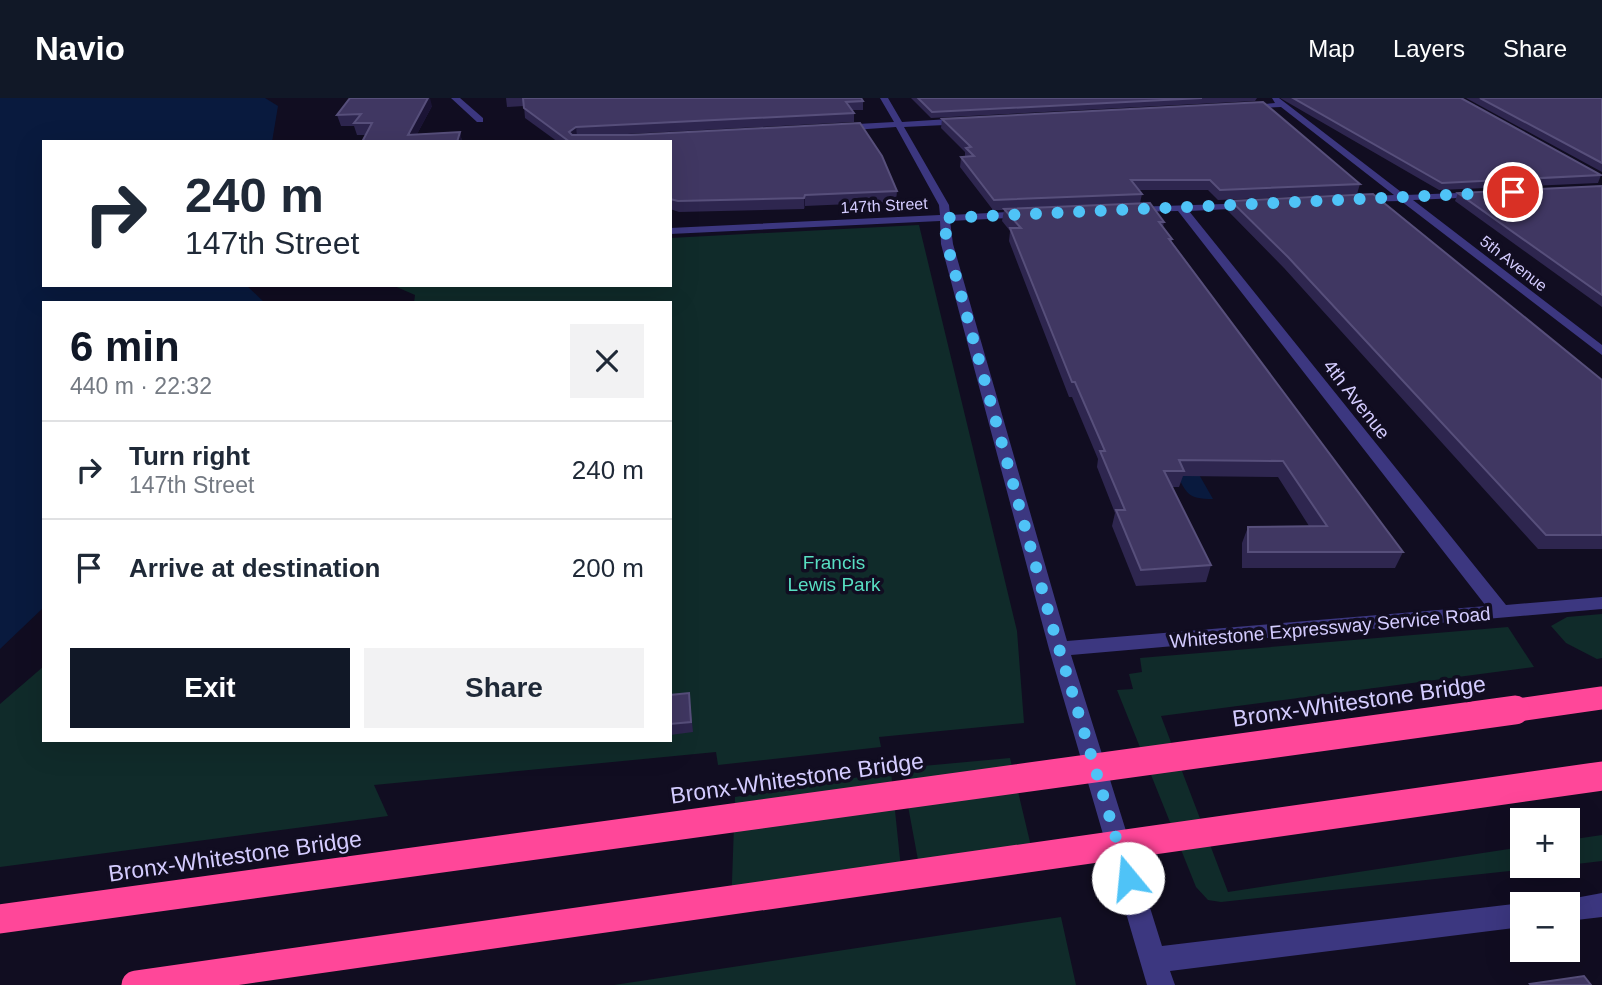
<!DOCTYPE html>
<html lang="en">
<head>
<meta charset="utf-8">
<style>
  body { margin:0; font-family:Helvetica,sans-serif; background:#f2f2f3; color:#1f2937; height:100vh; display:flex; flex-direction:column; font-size:26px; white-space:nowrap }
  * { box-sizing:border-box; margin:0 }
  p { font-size:23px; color:#747a83 }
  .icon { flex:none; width:38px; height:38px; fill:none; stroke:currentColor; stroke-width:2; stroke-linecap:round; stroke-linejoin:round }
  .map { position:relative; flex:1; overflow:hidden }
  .panel { position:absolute; left:42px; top:203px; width:630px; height:441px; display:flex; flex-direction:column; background:#fff; border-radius:0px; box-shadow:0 7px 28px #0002 }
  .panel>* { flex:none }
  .guide { position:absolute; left:42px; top:42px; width:630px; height:147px; border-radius:0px; box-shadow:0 7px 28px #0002; background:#fff; color:#1f2937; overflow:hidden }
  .tools { position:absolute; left:1510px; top:710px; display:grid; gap:14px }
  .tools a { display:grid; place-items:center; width:70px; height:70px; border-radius:0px; background:#fff; box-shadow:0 7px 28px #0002; font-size:35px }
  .pin { position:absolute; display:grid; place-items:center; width:60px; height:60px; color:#fff; margin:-30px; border:4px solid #fff; border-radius:50%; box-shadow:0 2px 7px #0007 }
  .me { position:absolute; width:77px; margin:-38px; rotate:343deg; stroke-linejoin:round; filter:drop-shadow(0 0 5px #0008) }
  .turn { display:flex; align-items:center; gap:24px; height:147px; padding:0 28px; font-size:32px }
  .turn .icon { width:91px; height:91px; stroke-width:2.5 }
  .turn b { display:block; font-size:49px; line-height:60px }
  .round { display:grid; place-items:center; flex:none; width:74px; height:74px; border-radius:0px; background:#f2f2f3 }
  .head { display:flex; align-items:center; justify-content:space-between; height:119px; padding:0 28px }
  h1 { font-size:42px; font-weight:800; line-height:52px; color:#111827 }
  .cta { display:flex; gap:14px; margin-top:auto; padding:14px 28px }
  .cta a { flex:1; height:80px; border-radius:0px; background:#111827; color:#fff; font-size:28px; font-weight:800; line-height:80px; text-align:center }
  .cta a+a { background:#f2f2f3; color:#1f2937 }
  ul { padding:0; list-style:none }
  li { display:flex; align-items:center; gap:21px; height:98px; padding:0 28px; border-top:2px solid #e0e1e3 }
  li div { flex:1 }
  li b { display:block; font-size:26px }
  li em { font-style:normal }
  header { display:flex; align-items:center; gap:42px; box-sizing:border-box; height:98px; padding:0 35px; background:#111827; color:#fff }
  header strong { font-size:33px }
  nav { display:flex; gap:38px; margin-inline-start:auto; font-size:24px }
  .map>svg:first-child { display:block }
  .green { fill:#102b2a }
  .water { fill:#091a3e }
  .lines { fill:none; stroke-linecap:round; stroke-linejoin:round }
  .minor { fill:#3c3780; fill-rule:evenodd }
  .highway-bridge-far1 { stroke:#ff4799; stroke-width:23 }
  .highway-bridge { stroke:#ff4799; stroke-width:29 }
  .wall { fill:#2e264f }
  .shaded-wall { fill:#1b1435 }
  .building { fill:#403762; stroke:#574f7b; stroke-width:2 }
  .route { stroke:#4fc3f7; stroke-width:12; stroke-dasharray:0 21.6 }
  .labels { text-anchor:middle; stroke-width:7; stroke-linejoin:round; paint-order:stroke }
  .far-street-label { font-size:16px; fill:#d4ccff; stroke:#110d21 }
  .street-label { font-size:19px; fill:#d4ccff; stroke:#110d21 }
  .park-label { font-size:19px; fill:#58dfc2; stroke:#110d21 }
  .near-street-label { font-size:23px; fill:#d4ccff; stroke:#110d21 }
</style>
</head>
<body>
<header>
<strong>Navio</strong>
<nav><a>Map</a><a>Layers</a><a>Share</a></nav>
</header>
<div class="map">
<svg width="1602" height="887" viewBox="0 0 1602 887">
  <rect width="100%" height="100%" fill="#110d21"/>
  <path class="green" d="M919,127L1017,533L1024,625L879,639L881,649L718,667L716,654L374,687L388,718L0,769V606L44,568V642H670V205H414L415,197L392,187H670V140Z
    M1602,516V560L1597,561L1566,545L1551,528L1567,519Z
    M1508,529L1534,569L1161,618L1228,794L1522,749V768H1556L1221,804L1208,802L1196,789L1117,592L1133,591L1129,576L1142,574L1140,560Z
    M1010,660L1035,765L923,789L901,670Z
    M891,674L903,790L731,812L735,699Z
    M1602,737V763L1568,767V742Z
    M1061,819L1076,887H614Z"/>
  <path class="water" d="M0,0H265L278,8L272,44H44V187H246L265,205H44V509L0,551Z
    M1175,373H1197L1213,401C1186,401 1187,395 1175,373Z"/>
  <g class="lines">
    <path class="minor" d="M451,0H460L483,20V24H477Z
      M880,0H888L902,24L965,20L969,23L965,26L904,29L949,107L950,117L1027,113L1032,116L1027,119L950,123L953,146L1067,543L1486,508L1178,113L1128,114L1127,112L1132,109L1255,105V109L1251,110L1189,113L1506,507L1602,499V511L1071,557L1162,848L1522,805L1526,807H1522V829L1170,873L1175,887H1147L1049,551L941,146L940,123L670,136V130L940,117L939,107L896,29L839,33L835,30L839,27L894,24Z
      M1272,0H1279L1405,97L1485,94L1486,96L1481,99L1413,102L1602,247V257L1401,103L1352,104L1351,102L1356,99L1394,97L1281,9L1244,11L1240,9L1275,5Z
      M1602,795V819L1568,823V807H1557L1559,803Z"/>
    <path class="highway-bridge-far1" d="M1503,614L1602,600"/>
    <path class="highway-bridge" d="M0,821L1515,612
      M136,887L1602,678"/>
  </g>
  <path class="wall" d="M506,0H861L863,3V12H852L854,15V24L609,37H631L860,25L882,58L897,93L896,104L805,108L804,111L679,114L670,111V44H558L525,20L524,8L507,9Z
    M911,0H1257L1255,3L931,20Z
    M1280,0H1461L1601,77L1598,85L1439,92Z
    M1466,0H1602V74Z
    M432,8L417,36L460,34L462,44H362L366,37H357L354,28H341L337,17Z
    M942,21L1360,86L1357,96L1218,102L1208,92H1139L1142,96L1140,105L1164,124L1163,129L1172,141V144L1403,454L1395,470H1242V445L1248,429L1309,428L1278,379L1183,378L1179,389H1172L1211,467L1206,484L1136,488L1112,428L1115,415L1097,369L1098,361L1072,299H1069L1009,143L1010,133L1002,123L1004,112H993L960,69L961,59H965V54L941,30Z
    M1602,88V209L1455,103L1458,95Z
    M1231,103L1602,282V451H1538L1284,170L1228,113Z
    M689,595L693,634L670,637V597Z"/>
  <path class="shaded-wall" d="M428,0H430L432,8L413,44L408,37Z
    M576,29L577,38L570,44L569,34Z
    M460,34L462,44H457Z
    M805,97V108L804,111V100Z"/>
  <path class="building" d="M350,0H428L408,37L460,34L457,44H362L372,25H354L361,16L337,17Z
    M523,0H861L863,3L846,4L854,15L576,29L569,34L572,37H631L860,25L882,58L897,93L805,97L804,100L678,103L670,101V44H570L524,10Z
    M918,0H1202L932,14Z
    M1293,0H1461L1601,77L1442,85Z
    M1480,0H1602V65Z
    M1263,4L1360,86L1220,92L1210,82H1131L1142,96L994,102L961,59L974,58L966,50L971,49L942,21Z
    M1602,88V197L1458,95Z
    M1373,96L1602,282V437H1546L1288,159L1231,103Z
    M1150,105L1164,124H1159L1172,141H1169L1403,454H1248V429L1327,428L1283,363L1179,362L1184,373H1164L1211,467L1141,472L1116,412H1125L1100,353H1105L1075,284H1072L1010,130H1021L1004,111Z
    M689,595L691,624L670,626V597Z
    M1584,878L1591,887H1531L1530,886Z"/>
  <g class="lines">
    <path class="route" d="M1128,780L1052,527L947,146L944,120L1513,94"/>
  </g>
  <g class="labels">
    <g class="far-street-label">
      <text transform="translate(884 107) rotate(-3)" y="6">147th Street</text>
      <text transform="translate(1514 165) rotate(38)" y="6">5th Avenue</text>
    </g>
    <g class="street-label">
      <text transform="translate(1357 301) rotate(52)" y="7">4th Avenue</text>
      <text transform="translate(1330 529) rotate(-5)" y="7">Whitestone Expressway Service Road</text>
    </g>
    <g class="park-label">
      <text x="834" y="471">Francis<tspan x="834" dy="22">Lewis Park</tspan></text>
    </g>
    <g class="near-street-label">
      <text transform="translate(1359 603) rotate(-8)" y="8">Bronx-Whitestone Bridge</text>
      <text transform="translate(797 680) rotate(-8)" y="8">Bronx-Whitestone Bridge</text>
      <text transform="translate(235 758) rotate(-8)" y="8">Bronx-Whitestone Bridge</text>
    </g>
  </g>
</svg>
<div class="tools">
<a>+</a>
<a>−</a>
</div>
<div class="pin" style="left:1513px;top:94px;background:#d93025"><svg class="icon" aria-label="arrive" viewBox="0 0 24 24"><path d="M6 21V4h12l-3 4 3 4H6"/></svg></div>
<svg class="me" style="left:1128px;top:780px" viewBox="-20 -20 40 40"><circle r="19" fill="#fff"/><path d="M0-13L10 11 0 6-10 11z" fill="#4fc3f7"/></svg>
<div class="guide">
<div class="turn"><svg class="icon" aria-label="right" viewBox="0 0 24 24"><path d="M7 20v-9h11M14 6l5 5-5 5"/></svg><div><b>240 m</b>147th Street</div></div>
</div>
<section class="panel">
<div class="head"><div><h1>6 min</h1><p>440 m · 22:32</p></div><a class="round"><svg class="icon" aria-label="close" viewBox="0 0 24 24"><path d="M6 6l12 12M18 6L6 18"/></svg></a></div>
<ul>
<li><svg class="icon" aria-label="right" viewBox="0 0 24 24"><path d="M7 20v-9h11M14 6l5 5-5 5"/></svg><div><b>Turn right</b><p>147th Street</p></div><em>240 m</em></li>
<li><svg class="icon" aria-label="arrive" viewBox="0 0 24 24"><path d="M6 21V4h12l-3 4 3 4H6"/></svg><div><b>Arrive at destination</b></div><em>200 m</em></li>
</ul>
<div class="cta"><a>Exit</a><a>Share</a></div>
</section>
</div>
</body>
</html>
